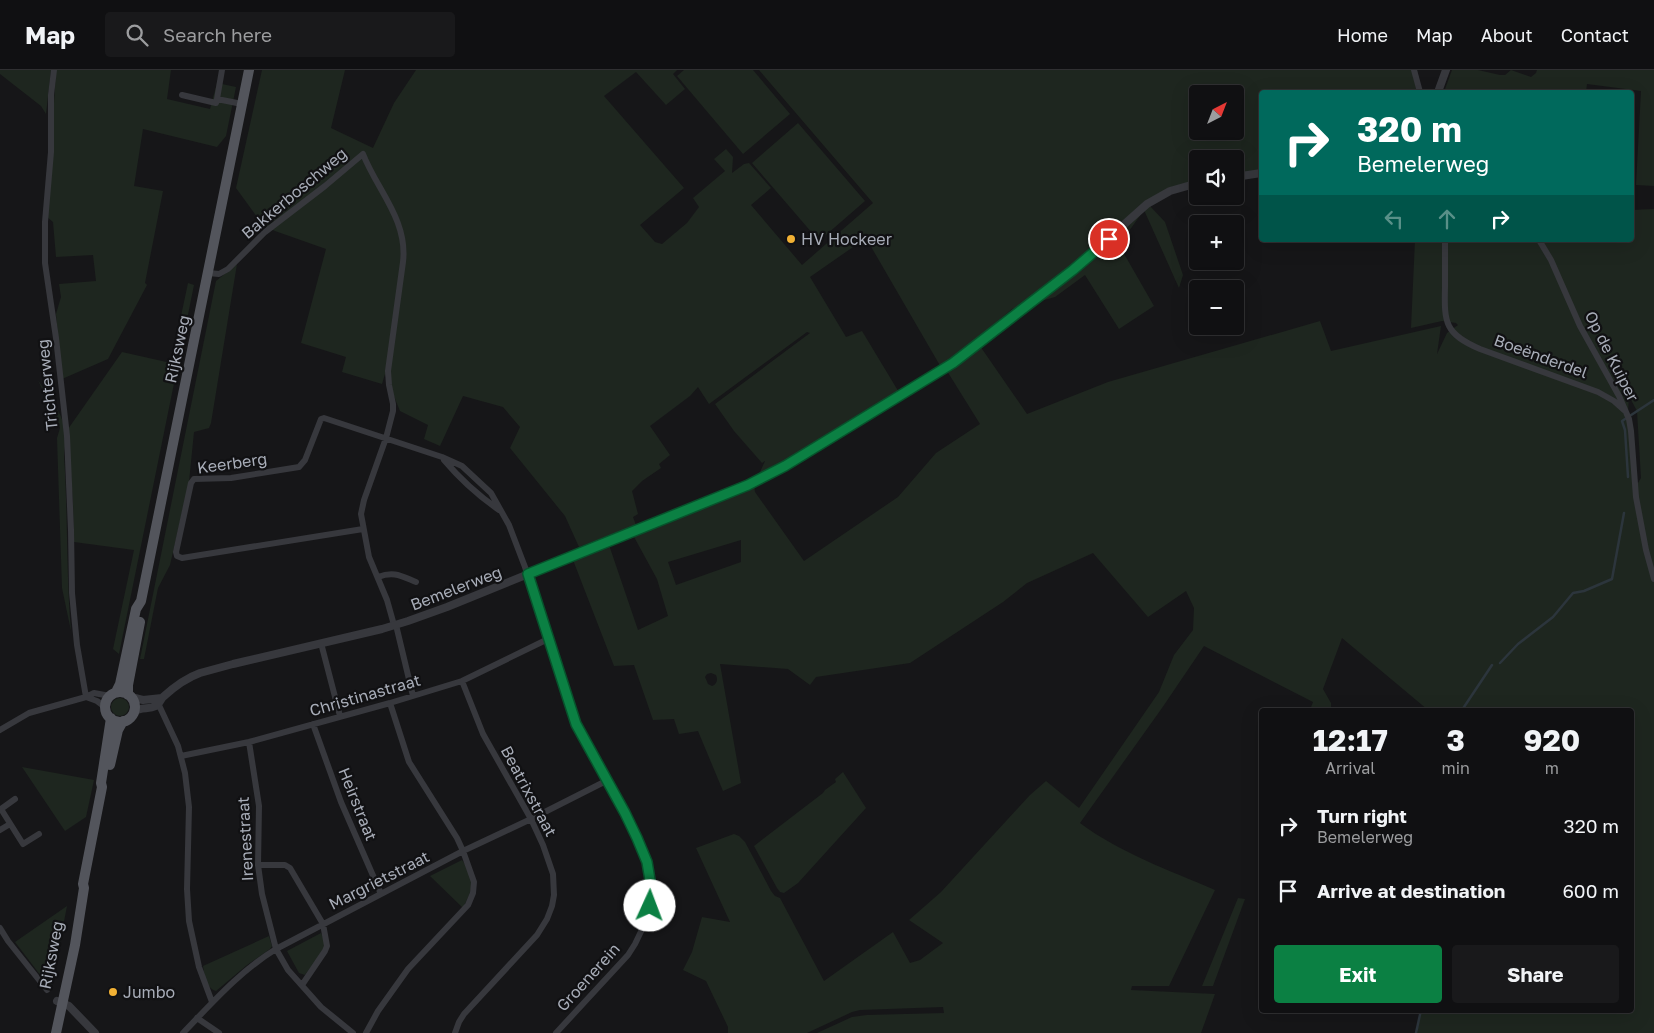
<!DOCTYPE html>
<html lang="en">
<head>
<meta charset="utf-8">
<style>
  body { margin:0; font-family:"Golos Text",sans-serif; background:#19191b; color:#f1f3f6; height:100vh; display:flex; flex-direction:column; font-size:19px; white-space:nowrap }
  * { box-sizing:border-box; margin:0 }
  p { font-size:16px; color:#9c9d9f }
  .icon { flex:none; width:28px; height:28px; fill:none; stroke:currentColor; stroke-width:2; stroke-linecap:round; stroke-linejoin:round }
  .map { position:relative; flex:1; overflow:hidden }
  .details { position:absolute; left:1259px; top:638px; width:375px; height:305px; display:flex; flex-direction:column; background:#101012; border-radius:5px; box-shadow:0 5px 20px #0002,0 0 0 1px #303032 }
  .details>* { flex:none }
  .hud { position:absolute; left:1259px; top:20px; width:375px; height:152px; border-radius:5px; box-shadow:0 5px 20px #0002,0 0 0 1px #303032; background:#00695c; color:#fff; overflow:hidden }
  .needle { width:32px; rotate:42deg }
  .fabs { position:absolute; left:1189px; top:15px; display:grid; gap:10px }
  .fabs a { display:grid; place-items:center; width:55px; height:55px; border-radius:5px; background:#101012; box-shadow:0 5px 20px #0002,0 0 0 1px #303032; font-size:25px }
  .pin { position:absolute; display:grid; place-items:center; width:42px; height:42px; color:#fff; margin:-21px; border:2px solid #fff; border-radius:50%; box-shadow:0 1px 5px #0007 }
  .me { position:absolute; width:55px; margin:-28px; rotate:2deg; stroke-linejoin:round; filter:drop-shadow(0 0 4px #0008) }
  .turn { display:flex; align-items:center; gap:18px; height:105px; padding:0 15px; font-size:22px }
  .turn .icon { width:65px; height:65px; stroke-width:2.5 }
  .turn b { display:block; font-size:35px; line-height:42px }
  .lanes { display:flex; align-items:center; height:48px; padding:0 15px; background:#0003; justify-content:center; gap:25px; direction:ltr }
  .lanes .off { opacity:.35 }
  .eta { display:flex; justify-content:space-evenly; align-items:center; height:85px; text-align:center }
  .eta b { font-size:30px; font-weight:700; line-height:35px }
  .cta { display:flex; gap:10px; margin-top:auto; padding:10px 15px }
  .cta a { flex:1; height:58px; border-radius:5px; background:#0b8043; color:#fff; font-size:20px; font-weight:700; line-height:58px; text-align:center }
  .cta a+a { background:#19191b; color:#f1f3f6 }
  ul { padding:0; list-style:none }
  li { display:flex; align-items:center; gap:15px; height:65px; padding:0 15px }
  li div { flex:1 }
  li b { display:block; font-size:19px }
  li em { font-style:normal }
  header { display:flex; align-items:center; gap:30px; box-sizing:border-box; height:70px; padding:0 25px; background:#101012; border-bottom:1px solid #303032 }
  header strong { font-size:24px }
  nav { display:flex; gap:28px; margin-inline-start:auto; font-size:18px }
  .search { width:350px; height:45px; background:#19191b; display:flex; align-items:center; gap:12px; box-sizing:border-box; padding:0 18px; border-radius:5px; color:#9c9d9f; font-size:19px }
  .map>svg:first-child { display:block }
  .green { fill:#1e261f; fill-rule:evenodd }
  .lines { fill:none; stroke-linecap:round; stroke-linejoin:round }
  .stream { stroke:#2c353c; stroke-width:2.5 }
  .minor { stroke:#37383d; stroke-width:6 }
  .tertiary { stroke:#37383d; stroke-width:8 }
  .primary { stroke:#53555c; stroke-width:10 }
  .route-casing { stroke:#07532c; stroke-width:12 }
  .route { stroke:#0b8043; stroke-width:9 }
  .poi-dot { fill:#f2b134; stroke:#111113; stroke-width:2 }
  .labels { text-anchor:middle; stroke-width:4.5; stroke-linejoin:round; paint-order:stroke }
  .street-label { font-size:16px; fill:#a8adb8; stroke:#111113 }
  .poi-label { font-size:16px; fill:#a8adb8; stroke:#111113; text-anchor:start }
</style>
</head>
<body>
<header>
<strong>Map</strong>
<div class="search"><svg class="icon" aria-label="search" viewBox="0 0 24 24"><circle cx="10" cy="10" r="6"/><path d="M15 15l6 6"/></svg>Search here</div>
<nav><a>Home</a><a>Map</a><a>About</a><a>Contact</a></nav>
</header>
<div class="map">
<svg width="1654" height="963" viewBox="0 0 1654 963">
  <rect width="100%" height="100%" fill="#161618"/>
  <path class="green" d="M0,0H51L46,44L41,36L0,4Z
    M56,0H171L167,29L210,39L217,13L236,17L226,66L217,77L143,59L134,116L163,121L145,213L147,215L108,289L62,309L56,244L61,227L59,214L96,211L93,185L56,187L53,152L47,147Z
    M262,0H345L331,58L373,78L394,33L416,0H677L673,4L685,19L666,35L636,2L604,26L684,118L640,155L655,172L662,174L687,153L699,137L693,128L725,101L714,89L726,79L733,87L732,103L744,94L749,93L771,118L751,135L802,195L873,133L759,0H1417L1422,22H1261V104L1235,109V89H1198L1197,115L1185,117L1149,135L1165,152L1183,205L1179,218L1144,140L1119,175L1154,236L1119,259L1085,205L1055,227L1012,239L965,279L960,287L942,299L866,168L810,207L846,267L862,261L903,329L793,396L754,415L755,422L804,491L898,427L936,383L980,354L947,301L980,276L1027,344L1108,312L1320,251L1331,281L1441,256L1437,284L1447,263L1458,255L1456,253L1442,251L1411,258L1415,170H1631V140L1654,139V963H1417L1421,940H1631V640H1428L1342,568L1323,619L1331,633V640H1310L1313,632L1204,576L1162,638L1080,753C1120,783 1169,800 1215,820L1169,916H1132L1131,920L1215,924L1201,963H817L852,947L867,945L944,943L943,937L860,940L852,942L807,963H728V957L706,911L683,900L692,882L702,847L730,852L696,778L734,764L739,766L745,772L771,821L775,826L780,828L824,911L893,862L910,893L920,890L943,873L909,850L941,822L1030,725L1046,711L1079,738L1159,622L1174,585L1193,560L1194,538L1186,521L1148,547L1093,483L1027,513L1003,532L910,593L816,607L810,615L788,599L720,594L741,713L723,721L698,661L679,664L674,649L653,650L634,595L614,596L573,490L609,475L638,560L668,546L657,509L633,465L754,415L765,391L762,393L734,361L715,334L810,263L807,262L709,334L698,317L690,326L650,356L670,385L659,394L661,398L642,411L632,421L638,444L633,447L636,455L579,477L565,446L510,378L520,357L503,337L463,326L440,376L424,369L428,355L400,341L385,304L382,314L342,302L346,287L301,273L326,179L275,161L263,155L236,118ZM1198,24H1235V61H1198ZM1629,326L1637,341L1641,408L1635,418L1628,342ZM741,470V492L676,515L668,492ZM711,603L716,605C718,610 717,614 712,616L708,614L705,607L707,604Z
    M684,0H753L790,44L743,84L677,6Z
    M1452,0H1478L1500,5H1505L1511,0L1531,7L1536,3L1537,0H1654V116L1636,115L1641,21L1587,14L1586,22H1444Z
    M798,53L865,131L819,171L752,93Z
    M237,194L211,353L209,358L194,362L189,412L170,495L158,518L144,589H140L216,211Z
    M188,213L194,215L119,584L113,579L134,480L74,472L73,435L68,359L122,282L171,293Z
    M38,310C48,326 64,344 66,364C67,371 64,378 64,386C68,444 66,503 71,561L62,518L57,368L60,358Z
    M111 637a9 9 0 1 1 18 0a9 9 0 1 1-18 0Z
    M22,697L94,710L86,747L65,761Z
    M843,702L866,738L798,813L784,823L780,822L777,818L754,776L823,723L825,720L836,712L835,709Z
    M462,790C477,809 473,818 463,838L430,806Z
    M1238,828L1245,829L1213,916H1202Z
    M67,836L51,919L15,872Z
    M321,863L325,872L326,877L305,905L299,903L287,881Z
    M269,866L272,876L270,879L247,895L216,921C205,917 205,906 203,896Z"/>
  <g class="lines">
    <path class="stream" d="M1628,407L1625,360L1622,351L1654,330
      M1500,593L1518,574L1553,547L1573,523L1584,521L1612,509L1624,443
      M1462,640L1492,595
      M1416,963L1421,940"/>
    <path class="minor" d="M54,0L51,25V82L45,152V193L56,268L67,366L71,460L72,523L77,575L86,627
      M222,0L217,29L242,34
      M1414,0L1420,22
      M182,25L216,33L217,29
      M1445,170C1445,186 1445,202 1445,217C1444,253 1445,264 1480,279L1598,322L1614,331L1624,340
      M1539,170L1551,190L1580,256L1619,326L1629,349L1631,361L1636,427L1646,480L1654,509
      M208,203L219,204L228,199L265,162L325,116L363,84C377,120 408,150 403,192L388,301L389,315L393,334V341L386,368L364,430L361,444L369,487L387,530L394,555
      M444,390C460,409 479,426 499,440
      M363,459L182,488L177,486L176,482L191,413L194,409L231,408L299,397L305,390L321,349L324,348L442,387L462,396L491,423L509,455L525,497L576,653L625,743L637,768L647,792L650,810L649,836L647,849L635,874L628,885L556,963
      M378,507C394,501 401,506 416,512
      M396,555L413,626
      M321,573L340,646
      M86,627L97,631L105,637
      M157,631L178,676L185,703L189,737L187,819L189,851L199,897L212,932
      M313,654L341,732L381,824
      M0,660L29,643L86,627L94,623L110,626
      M249,672L259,736L258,795L262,824L276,879L288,900L321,937L353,963
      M181,686L249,672L390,633L462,611L548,569
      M15,729L1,739L23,774L39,764
      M0,760L10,754
      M258,795H285L290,798L323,854L327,876L325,881L302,915
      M0,858L8,871L47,920
      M197,948L219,963
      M183,963C212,933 240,901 276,879L463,781L531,749L608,710
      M366,963L378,941L408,899L468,835L473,823L474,812L463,781L457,768L409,692L390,633
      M455,963L459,952L464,944L537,865L547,849L552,836L554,825L553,804L543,775L531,749L483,664L462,611"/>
    <path class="tertiary" d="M1438,22L1446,0
      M1235,107L1261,103
      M131,627L143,630L162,628
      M133,642C142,636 148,640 156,636C160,634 160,630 163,627C174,617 186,608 200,603L233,594L382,559L408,551L447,537L748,415L785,396L953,293L1073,200L1147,134L1170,121L1198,113
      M57,931L69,936L95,963"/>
    <path class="primary" d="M116,622L120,614L136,539L141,531L249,0
      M105 637a15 15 0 1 1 30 0a15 15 0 1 1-30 0Z
      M128,625V615L140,552
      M110,695L118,660L123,651
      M56,963L75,875L84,818L83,814L102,717L101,713L111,648"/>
  </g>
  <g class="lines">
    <defs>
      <path id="route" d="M650,836V810L647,792L637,768L625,743L576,654L528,504L748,415L785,396L953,293L1073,200L1109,169"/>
    </defs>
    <use href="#route" class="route-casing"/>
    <use href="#route" class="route"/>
  </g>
  <g class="poi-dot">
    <circle cx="791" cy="169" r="5"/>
    <circle cx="113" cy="922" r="5"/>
  </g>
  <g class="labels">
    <g class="street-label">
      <text transform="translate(294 123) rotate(-40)" y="6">Bakkerboschweg</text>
      <text transform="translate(177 279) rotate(-78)" y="6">Rijksweg</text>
      <text transform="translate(1541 286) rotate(20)" y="6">Boeënderdel</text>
      <text transform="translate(1612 286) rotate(63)" y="6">Op de Kuiper</text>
      <text transform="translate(47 315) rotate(-96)" y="6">Trichterweg</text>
      <text transform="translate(232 393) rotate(-8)" y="6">Keerberg</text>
      <text transform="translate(456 518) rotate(-21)" y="6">Bemelerweg</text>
      <text transform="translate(365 625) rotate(-16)" y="6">Christinastraat</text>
      <text transform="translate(529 721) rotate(62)" y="6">Beatrixstraat</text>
      <text transform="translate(358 734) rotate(68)" y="6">Heirstraat</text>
      <text transform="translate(245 769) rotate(-93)" y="6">Irenestraat</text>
      <text transform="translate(379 810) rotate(-27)" y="6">Margrietstraat</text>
      <text transform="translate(51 885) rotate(-79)" y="6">Rijksweg</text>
      <text transform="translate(588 907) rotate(-48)" y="6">Groenerein</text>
    </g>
    <g class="poi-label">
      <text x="801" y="175">HV Hockeer</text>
      <text x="123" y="928">Jumbo</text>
    </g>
  </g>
</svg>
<div class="fabs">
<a><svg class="needle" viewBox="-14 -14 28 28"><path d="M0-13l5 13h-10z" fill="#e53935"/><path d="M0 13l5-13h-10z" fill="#9c9d9f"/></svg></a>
<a><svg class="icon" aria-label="sound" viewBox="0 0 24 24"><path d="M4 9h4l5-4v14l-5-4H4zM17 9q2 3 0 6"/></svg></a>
<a>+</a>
<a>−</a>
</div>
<div class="pin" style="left:1109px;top:169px;background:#d93025"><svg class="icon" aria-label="arrive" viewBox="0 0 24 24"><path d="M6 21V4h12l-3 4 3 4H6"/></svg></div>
<svg class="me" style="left:650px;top:836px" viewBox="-20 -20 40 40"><circle r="19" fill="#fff"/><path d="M0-13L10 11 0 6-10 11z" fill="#0b8043"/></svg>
<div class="hud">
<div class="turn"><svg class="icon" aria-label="right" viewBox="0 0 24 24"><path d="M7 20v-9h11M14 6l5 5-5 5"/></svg><div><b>320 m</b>Bemelerweg</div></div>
<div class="lanes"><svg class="icon off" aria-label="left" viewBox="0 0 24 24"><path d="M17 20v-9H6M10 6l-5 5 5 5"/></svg><svg class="icon off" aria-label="ahead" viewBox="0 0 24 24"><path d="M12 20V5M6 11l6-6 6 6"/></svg><svg class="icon" aria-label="right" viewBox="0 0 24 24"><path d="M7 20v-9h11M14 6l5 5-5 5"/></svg></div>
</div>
<section class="details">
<div class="eta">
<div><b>12:17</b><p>Arrival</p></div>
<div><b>3</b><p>min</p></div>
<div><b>920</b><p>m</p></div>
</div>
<ul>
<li><svg class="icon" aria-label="right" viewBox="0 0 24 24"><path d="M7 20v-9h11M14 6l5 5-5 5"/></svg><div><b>Turn right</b><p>Bemelerweg</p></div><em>320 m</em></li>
<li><svg class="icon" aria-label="arrive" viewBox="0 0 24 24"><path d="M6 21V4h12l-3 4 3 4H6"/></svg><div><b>Arrive at destination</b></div><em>600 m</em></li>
</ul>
<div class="cta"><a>Exit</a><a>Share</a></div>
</section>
</div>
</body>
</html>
